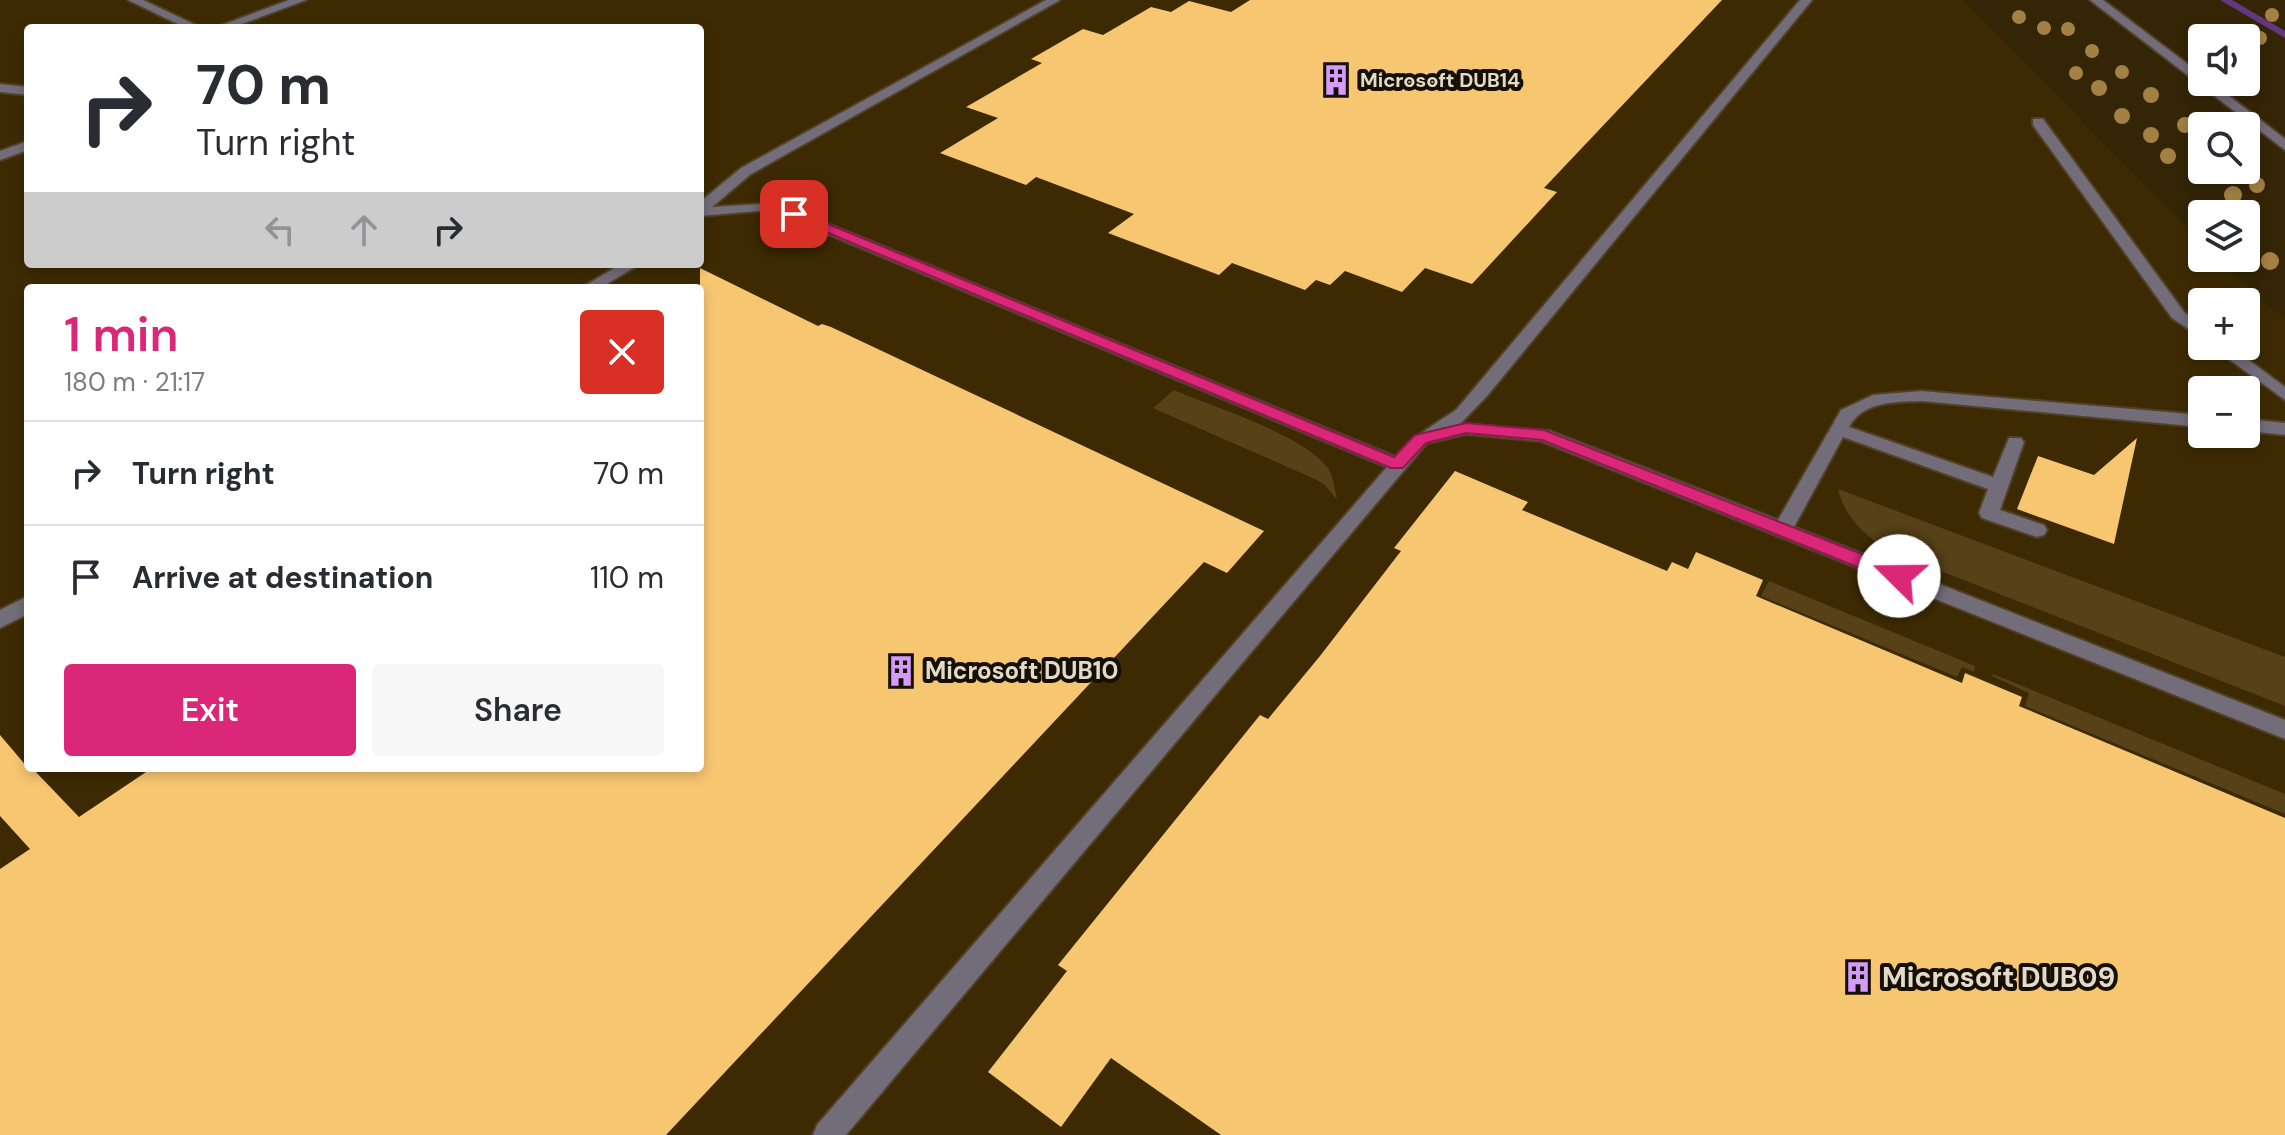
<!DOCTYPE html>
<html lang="en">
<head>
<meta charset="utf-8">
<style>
  body { margin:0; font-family:"DM Sans",sans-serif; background:#f7f7f7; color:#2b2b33; height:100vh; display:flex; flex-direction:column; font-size:30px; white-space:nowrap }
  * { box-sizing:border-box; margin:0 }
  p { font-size:26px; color:#7c7c81 }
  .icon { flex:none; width:44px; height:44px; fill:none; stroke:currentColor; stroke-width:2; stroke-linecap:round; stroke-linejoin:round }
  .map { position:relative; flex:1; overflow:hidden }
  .panel { position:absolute; left:24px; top:284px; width:680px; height:488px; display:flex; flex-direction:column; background:#fff; border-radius:8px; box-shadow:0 4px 12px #0003 }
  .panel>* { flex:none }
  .hud { position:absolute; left:24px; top:24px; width:680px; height:244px; border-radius:8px; box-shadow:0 4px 12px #0003; background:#fff; color:#2b2b33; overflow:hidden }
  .controls { position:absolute; left:2188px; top:24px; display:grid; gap:16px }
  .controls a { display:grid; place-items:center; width:72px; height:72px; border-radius:8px; background:#fff; box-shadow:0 4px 12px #0003; font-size:40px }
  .pin { position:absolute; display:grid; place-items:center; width:68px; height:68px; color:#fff; margin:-34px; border-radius:16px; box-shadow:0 4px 12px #0006 }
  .me { position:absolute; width:88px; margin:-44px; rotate:292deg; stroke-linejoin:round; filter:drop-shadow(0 0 6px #0008) }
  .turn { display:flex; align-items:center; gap:28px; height:168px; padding:0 40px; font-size:36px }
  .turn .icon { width:104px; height:104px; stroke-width:2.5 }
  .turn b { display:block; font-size:56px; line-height:68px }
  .lanes { display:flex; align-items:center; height:76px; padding:0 40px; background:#0003; justify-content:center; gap:40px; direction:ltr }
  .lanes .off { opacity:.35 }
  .round { display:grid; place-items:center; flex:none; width:84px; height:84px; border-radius:8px; background:#f7f7f7 }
  .headline { display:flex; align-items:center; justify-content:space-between; height:136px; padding:0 40px }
  h1 { font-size:48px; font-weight:600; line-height:60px; color:#db2777 }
  .cta { display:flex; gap:16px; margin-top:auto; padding:16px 40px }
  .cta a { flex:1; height:92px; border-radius:8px; background:#db2777; color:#fff; font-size:32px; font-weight:600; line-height:92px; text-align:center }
  .cta a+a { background:#f7f7f7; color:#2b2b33 }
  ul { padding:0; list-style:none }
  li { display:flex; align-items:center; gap:24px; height:104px; padding:0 40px; border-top:2px solid #e1e1e2 }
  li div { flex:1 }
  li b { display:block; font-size:30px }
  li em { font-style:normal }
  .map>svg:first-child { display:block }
  .built { fill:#3d2a03; fill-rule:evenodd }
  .green { fill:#574117 }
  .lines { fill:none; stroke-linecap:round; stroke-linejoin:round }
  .stream { fill:#63387d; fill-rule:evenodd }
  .building { fill:#f7c671 }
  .minor-casing { stroke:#504226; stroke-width:4 }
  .minor { fill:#736c79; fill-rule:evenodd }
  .tree { fill:#a38144 }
  .route { fill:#db2777; stroke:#8e194d; stroke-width:2 }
  .labels { text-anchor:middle; stroke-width:8; stroke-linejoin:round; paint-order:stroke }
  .far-poi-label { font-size:20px; font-weight:bold; fill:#e4daca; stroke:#160f05; text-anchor:start }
  .poi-label { font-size:24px; font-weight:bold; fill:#e4daca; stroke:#160f05; text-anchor:start }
  .near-poi-label { font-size:28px; font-weight:bold; fill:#e4daca; stroke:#160f05; text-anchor:start }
</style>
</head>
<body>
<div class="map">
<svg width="2285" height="1135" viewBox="0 0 2285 1135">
  <rect width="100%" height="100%" fill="#342507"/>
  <path class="built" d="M0,0H1964L2202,242V258H2218L2254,294L2285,319V1135H0ZM28,28H700V264H28ZM28,288H700V768H28ZM2202,302H2246V346H2202ZM2202,390H2246V434H2202Z"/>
  <path class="green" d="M1174,390C1213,407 1308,436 1329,470C1334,479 1335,490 1337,500L1325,485L1315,479L1153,408Z
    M1838,489L2285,657V706L1887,550C1864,534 1845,518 1838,489Z
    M1769,581L1975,666L1974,672L1962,667L1957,677L1761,596Z
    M1993,674L2285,794V814L2025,706L2029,693L1992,676Z"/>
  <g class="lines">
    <path class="stream" d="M2220,0H2232L2285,31V38Z"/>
  </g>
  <path class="building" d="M1250,0H1722L1544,188L1557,192L1472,284L1425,268L1402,292L1345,271L1330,285L1316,280L1305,290L1232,263L1219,275L1108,233L1134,214L1036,177L1026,185L940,153L998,118L966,107L1042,63L1031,59L1083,29L1103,35L1151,7L1171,12L1189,1L1231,12Z
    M700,268L818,326L822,324L831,327L1264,531L1227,573L1204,562L666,1135H0V869L30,849L0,816V735L28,768H32L79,817L152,768H700Z
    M2137,438L2114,544L2017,509L2038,456L2094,475Z
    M1455,471L1528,502L1522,510L1667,571L1672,562L1688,569L1696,552L1763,580L1756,596L1962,683L1965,673L2022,697L2019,706L2285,818V1135H1221L1111,1058L1061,1127L988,1072L1067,971L1058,965L1260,715L1268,719L1320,656L1401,551L1394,548Z"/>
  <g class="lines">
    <defs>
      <path id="minor" d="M128,0H143L202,28H186Z
        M289,0H306L231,28H214Z
        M1046,0H1060L751,174L712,207L777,203L1396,457C1414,436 1433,425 1456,410L1800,0H1812L1487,396L1460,424L1550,431L1778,520L1841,410L1873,395L1921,391L2202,415V427L1921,401C1895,402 1863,401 1849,427L1993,477L2009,438H2021L2024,442L2000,510L2044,525L2047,530L2044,535L2037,537L1982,518L1979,513L1988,489L1843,437L1794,527L2285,720V739L1541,441L1466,434L1427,443L846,1135H813L817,1125L1387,467L770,210L700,216V202L741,168Z
        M2090,0H2103L2202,75V82H2211L2285,139V150Z
        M0,84L28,87V95L0,92Z
        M2033,119H2043L2184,312L2202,325V338L2172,318L2033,125Z
        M28,141V150L0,160V151Z
        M621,264H640L600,288H581Z
        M2211,346H2230L2285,387V400Z
        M2246,419L2285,423V435L2246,431Z
        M28,596V614L0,628V610Z"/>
    </defs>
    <use href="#minor" class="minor-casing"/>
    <use href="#minor" class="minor"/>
  </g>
  <g class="tree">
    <circle cx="2272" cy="15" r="7"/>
    <circle cx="2019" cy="17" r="7"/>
    <circle cx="2044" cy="28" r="7"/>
    <circle cx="2068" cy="29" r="7"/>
    <circle cx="2260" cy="38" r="7"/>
    <circle cx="2092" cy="51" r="7"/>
    <circle cx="2122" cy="72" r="7"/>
    <circle cx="2076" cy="73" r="7"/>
    <circle cx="2099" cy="88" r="8"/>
    <circle cx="2151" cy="95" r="8"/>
    <circle cx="2122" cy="116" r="8"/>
    <circle cx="2185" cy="125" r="8"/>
    <circle cx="2151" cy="135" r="8"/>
    <circle cx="2168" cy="156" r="8"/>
    <circle cx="2257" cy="185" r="8"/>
    <circle cx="2233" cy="195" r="9"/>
    <circle cx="2270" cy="261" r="9"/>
  </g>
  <path class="route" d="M794,210L1394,457L1415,435L1466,423L1544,430L1905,571L1908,576L1905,581H1892L1542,440L1466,433L1426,443L1403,468H1391L790,217V211Z"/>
  <defs>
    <symbol id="building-bare" viewBox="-9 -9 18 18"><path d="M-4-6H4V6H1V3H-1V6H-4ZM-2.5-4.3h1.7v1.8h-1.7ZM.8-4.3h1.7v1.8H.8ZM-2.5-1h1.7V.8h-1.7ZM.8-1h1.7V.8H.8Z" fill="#d59bfb" stroke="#160f05" stroke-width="2.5" paint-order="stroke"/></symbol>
  </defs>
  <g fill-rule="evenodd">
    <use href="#building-bare" x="1314" y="58" width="44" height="44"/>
    <use href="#building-bare" x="879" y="649" width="44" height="44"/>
    <use href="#building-bare" x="1836" y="955" width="44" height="44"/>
  </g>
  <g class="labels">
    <g class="far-poi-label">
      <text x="1360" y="87">Microsoft DUB14</text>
    </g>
    <g class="poi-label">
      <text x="925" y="679">Microsoft DUB10</text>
    </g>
    <g class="near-poi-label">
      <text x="1882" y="987">Microsoft DUB09</text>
    </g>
  </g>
</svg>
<div class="controls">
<a><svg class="icon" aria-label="sound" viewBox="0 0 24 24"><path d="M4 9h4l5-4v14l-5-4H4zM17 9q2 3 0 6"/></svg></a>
<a><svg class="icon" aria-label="search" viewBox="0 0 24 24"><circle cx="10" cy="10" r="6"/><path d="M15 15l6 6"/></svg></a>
<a><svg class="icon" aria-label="layers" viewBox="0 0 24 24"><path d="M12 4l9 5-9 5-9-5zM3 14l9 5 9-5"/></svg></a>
<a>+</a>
<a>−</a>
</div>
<div class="pin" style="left:794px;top:214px;background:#d93025"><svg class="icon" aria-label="arrive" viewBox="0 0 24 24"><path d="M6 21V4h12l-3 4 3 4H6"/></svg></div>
<svg class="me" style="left:1899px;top:576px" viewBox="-20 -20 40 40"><circle r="19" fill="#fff"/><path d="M0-13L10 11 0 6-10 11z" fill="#db2777"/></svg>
<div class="hud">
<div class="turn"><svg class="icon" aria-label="right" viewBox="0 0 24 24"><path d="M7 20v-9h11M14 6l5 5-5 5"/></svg><div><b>70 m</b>Turn right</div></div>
<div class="lanes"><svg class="icon off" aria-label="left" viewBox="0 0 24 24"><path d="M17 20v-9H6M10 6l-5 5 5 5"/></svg><svg class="icon off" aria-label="ahead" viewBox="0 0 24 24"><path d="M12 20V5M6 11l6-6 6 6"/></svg><svg class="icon" aria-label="right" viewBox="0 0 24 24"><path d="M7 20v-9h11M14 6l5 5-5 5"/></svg></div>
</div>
<section class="panel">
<div class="headline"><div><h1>1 min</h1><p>180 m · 21:17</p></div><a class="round" style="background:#d93025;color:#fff"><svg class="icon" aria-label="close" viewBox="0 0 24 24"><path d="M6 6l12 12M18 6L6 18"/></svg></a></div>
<ul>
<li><svg class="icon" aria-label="right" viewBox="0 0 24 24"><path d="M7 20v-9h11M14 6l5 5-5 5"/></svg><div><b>Turn right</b></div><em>70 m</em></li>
<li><svg class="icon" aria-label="arrive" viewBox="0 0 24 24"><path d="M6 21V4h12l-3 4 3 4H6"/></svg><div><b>Arrive at destination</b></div><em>110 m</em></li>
</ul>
<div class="cta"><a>Exit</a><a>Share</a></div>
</section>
</div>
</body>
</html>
